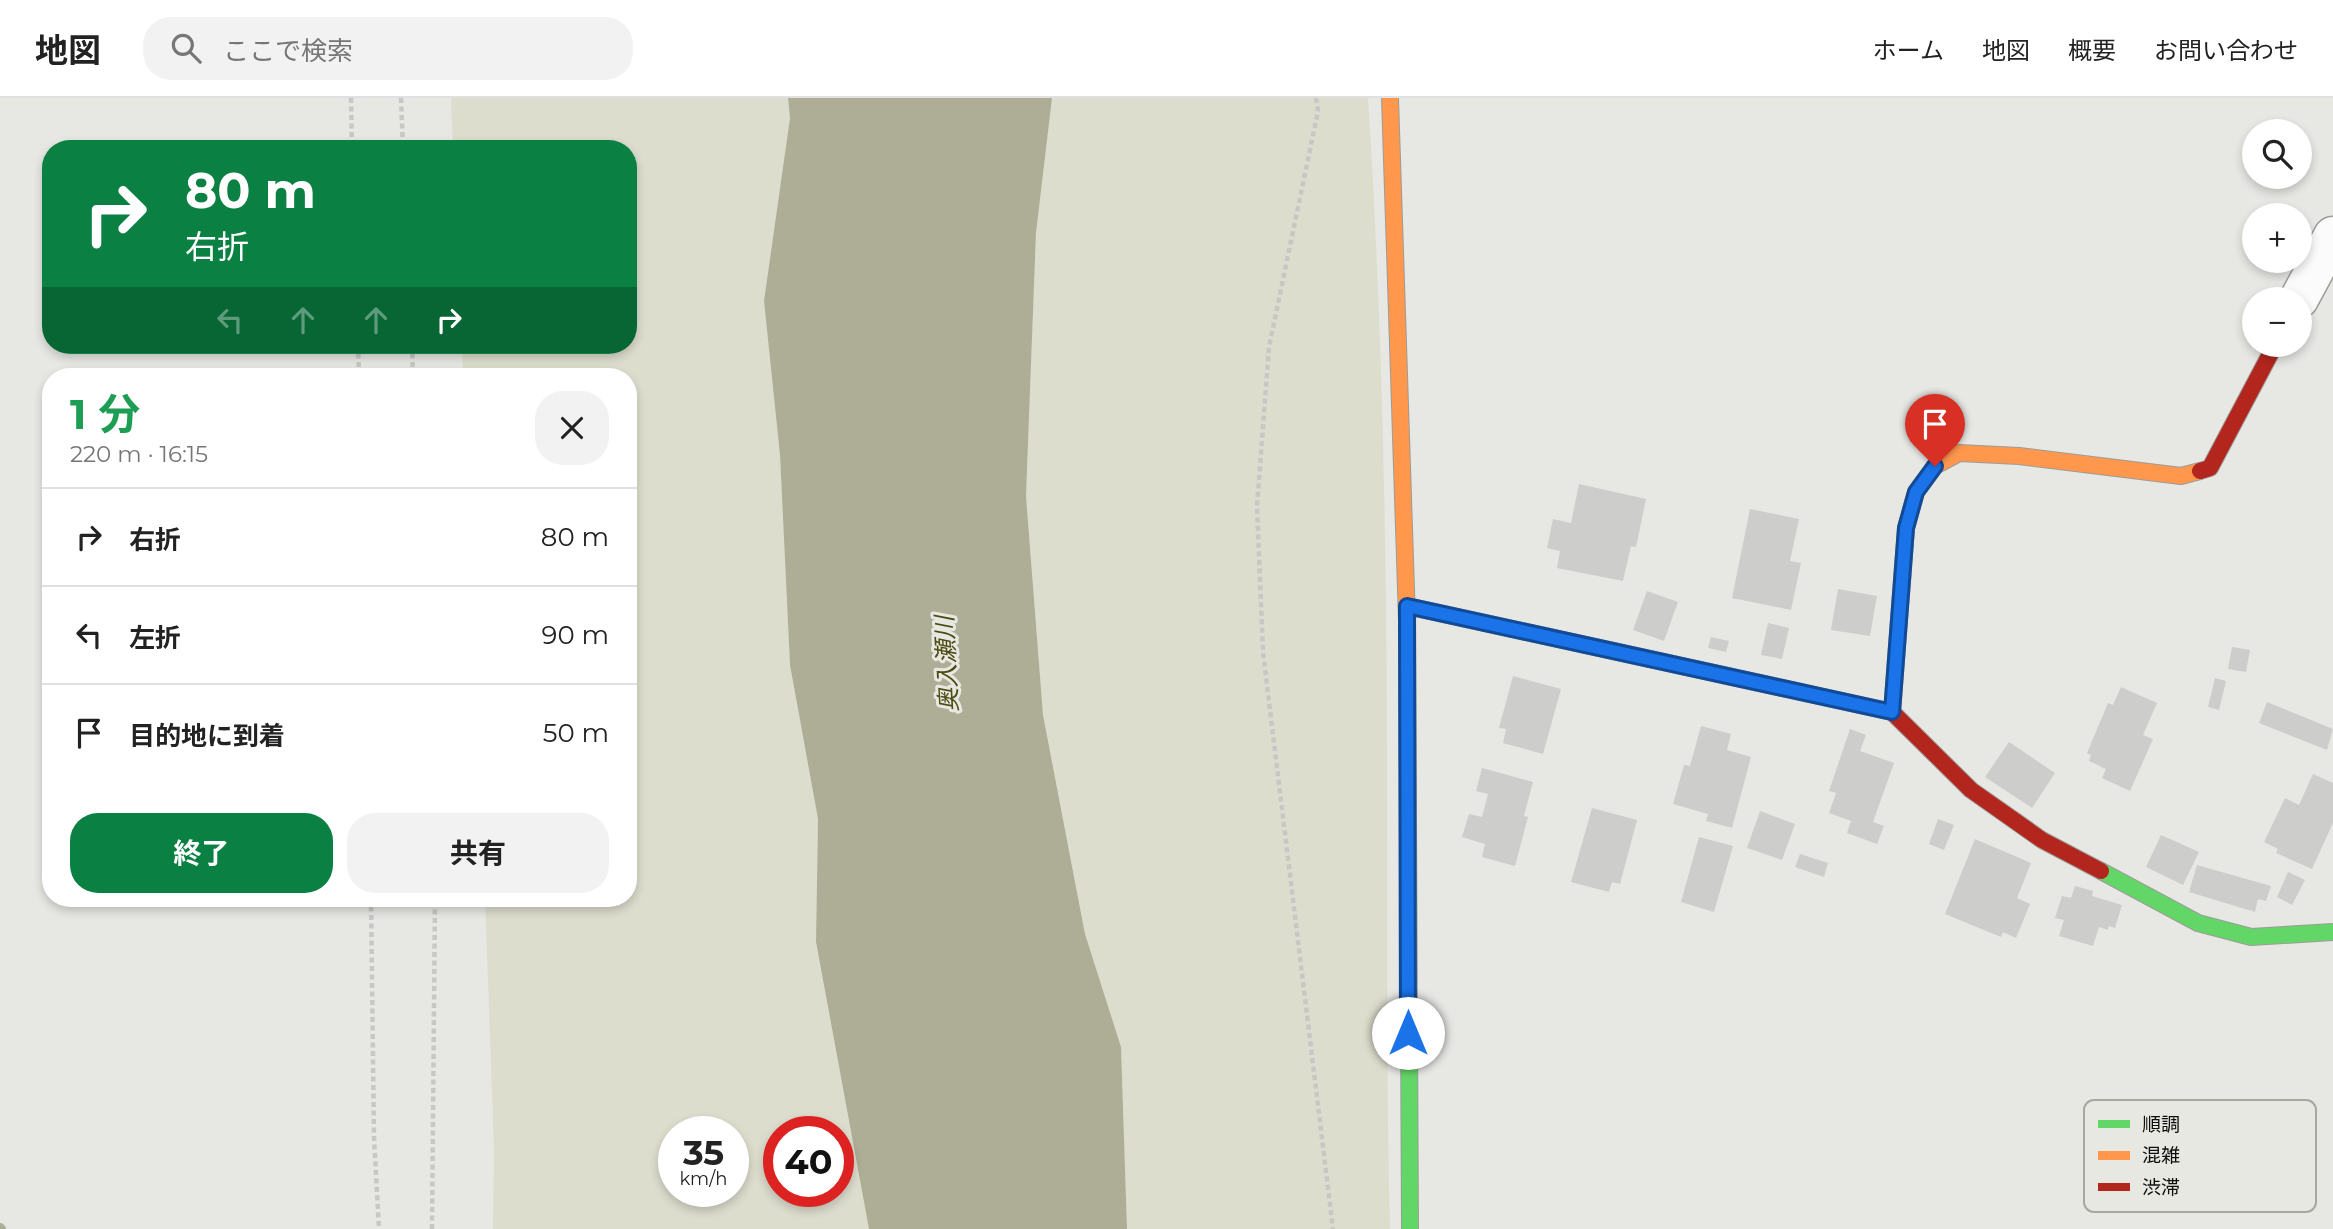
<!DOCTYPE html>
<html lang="ja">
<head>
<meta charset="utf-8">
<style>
  body { margin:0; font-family:Montserrat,"Noto Sans JP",sans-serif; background:#f2f2f2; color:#222; height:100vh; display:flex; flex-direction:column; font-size:26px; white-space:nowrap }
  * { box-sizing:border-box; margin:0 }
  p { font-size:23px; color:#767676 }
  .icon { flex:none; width:38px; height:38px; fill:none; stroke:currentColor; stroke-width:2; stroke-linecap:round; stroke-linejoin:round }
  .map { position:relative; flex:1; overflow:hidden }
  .sheet { position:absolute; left:42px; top:270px; width:595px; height:539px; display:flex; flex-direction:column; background:#fff; border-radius:28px; box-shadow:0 4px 10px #0003 }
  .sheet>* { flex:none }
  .banner { position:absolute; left:42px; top:42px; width:595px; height:214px; border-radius:28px; box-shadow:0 4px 10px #0003; background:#0b8043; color:#fff; overflow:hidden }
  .controls { position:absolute; left:2242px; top:21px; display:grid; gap:14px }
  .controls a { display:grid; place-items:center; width:70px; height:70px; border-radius:50%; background:#fff; box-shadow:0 4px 10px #0003; font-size:35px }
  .speed { position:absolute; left:658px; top:1018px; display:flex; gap:14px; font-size:35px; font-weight:700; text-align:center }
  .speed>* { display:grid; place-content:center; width:91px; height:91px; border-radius:50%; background:#fff; box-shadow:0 4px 10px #0003; line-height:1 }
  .speed small { font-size:18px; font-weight:400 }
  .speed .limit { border:10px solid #d22; background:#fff; color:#111 }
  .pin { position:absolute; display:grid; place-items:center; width:60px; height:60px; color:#fff; margin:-72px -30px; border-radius:50% 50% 50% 0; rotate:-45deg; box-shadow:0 0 7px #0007 }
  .pin .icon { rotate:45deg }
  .me { position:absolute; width:77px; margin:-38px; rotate:0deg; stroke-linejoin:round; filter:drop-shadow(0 0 5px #0008) }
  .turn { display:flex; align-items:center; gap:24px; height:147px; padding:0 28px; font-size:32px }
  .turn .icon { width:91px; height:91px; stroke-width:2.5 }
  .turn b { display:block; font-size:49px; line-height:60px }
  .lanes { display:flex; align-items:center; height:66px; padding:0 28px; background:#0003; justify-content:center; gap:35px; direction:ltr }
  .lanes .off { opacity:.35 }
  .round { display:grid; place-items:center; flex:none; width:74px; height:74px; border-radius:28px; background:#f2f2f2 }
  .headline { display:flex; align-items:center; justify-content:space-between; height:119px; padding:0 28px }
  h1 { font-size:42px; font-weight:700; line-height:52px; color:#1e9e55 }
  .primary-button { display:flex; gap:14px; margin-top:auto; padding:14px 28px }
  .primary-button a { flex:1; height:80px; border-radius:28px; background:#0b8043; color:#fff; font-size:28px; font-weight:700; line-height:80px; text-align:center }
  .primary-button a+a { background:#f2f2f2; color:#222 }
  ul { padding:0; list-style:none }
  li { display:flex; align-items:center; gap:21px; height:98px; padding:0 28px; border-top:2px solid #e0e0e0 }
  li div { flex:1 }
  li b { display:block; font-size:26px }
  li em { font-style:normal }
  header { display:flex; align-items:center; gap:42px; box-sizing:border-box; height:98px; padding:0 35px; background:#fff; border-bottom:2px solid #e0e0e0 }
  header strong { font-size:33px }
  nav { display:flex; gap:38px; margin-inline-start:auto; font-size:24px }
  .search { width:490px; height:63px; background:#f2f2f2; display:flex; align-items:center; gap:18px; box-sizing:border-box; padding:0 24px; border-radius:28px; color:#767676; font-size:26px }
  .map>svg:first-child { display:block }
  .green { fill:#ddddce; fill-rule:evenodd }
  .water { fill:#adae95 }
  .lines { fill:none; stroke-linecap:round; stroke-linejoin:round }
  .stream { stroke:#adae95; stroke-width:10 }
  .building { fill:#cdcdcb }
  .street-casing { stroke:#9c9c99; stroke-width:41 }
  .fast-casing { stroke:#9c9c99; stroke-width:18 }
  .slow-casing { stroke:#9c9c99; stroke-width:18 }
  .jam-casing { stroke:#9c9c99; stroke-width:18 }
  .path { stroke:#c7c7c6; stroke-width:4.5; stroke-dasharray:5 3.5; stroke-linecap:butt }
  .street { stroke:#fbfbfb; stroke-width:38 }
  .fast { stroke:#63d668; stroke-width:16 }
  .slow { stroke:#ff974d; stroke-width:16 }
  .jam { stroke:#b3261e; stroke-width:16 }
  .route-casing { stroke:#114b97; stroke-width:18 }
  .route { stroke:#1a73e8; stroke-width:12 }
  .labels { text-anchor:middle; stroke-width:6; stroke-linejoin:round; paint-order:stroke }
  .water-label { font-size:24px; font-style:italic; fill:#4c4c12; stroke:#e8e8e3 }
  .key { fill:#e8e8e3; stroke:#a7a7a2; stroke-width:2 }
  .key-label { font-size:19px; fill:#0e0e0c }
</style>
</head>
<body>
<header>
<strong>地図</strong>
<div class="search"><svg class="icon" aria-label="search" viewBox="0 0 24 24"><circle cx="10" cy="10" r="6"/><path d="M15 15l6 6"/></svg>ここで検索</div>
<nav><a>ホーム</a><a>地図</a><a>概要</a><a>お問い合わせ</a></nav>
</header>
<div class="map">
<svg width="2333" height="1131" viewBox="0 0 2333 1131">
  <rect width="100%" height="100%" fill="#e7e7e4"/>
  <path class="green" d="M451,0H788L790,20L764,203L780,357L790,567L818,721L816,845L869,1131H493L494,1051L485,800H628V278H463L462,247H628V51H453ZM674,1034H733V1094H674ZM779,1034H838V1094H779Z
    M1055,0H1368C1383,232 1387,466 1387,699C1388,843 1386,987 1390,1131H1127L1121,949L1085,836L1043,617L1026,398L1036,135L1052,1Z"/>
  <path class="water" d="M788,0H1052L1036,135L1026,398L1043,617L1085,836L1121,949L1127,1131H869L816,844L818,721L790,567L780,357L764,203L790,20Z"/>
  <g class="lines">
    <path class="stream" d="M0,1130L1,1131"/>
  </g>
  <path class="building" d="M1579,386L1646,401L1636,449L1631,448L1623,483L1557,470L1560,453L1547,450L1553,421L1571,425Z
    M1750,411L1799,421L1790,463L1801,465L1791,512L1732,500Z
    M1838,491L1877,498L1870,538L1831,532Z
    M1647,493L1678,504L1664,543L1633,532Z
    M1768,525L1789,530L1782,561L1761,557Z
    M1711,539L1729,543L1726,554L1708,550Z
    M2232,549L2250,552L2246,574L2228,571Z
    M1513,578L1561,591L1543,656L1503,645L1506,631L1499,630Z
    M2215,580L2226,583L2219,612L2208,609Z
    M2121,589L2157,605L2143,637L2153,641L2130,693L2102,680L2106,671L2089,663L2091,657L2087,655L2108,605L2113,607Z
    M2267,604L2333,631L2327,652L2259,625Z
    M1701,628L1731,636L1727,652L1751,659L1732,730L1706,723L1708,716L1673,706L1684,667L1690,668Z
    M1850,631L1866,637L1860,653L1894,665L1873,724L1884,728L1877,746L1847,735L1851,723L1829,715L1836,695L1829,693Z
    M2009,644L2055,675L2032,710L1985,679Z
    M1482,670L1533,684L1524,718L1528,719L1515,768L1482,759L1485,746L1462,739L1469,716L1482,719L1488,696L1476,693Z
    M2313,676L2333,685V725L2312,771L2276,755L2278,751L2264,744L2285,700L2299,707Z
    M1592,710L1637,722L1620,786L1612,784L1609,794L1571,784Z
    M1760,713L1795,726L1782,762L1747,750Z
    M1938,721L1954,727L1944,752L1929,746Z
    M2161,737L2199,754L2183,787L2146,769Z
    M1699,739L1733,748L1714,814L1681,804Z
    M1975,741L2031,765L2017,800L2030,806L2016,840L2003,834L2001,839L1945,816Z
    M1800,756L1828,765L1824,779L1795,769Z
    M2197,767L2271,788L2266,803L2258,801L2255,814L2189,794Z
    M2288,774L2305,782L2292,807L2277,799Z
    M2075,788L2093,793L2092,798L2122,807L2115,830L2109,828L2108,832L2099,829L2093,848L2059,838L2064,822L2055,820L2062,798L2071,800Z"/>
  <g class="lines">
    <defs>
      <path id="street" d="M2299,201L2333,138"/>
      <path id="fast" d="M1407,508L1782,590
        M1407,522L1410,1131
        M2101,773L2198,825L2251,839L2333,834"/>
      <path id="slow" d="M1390,0L1407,522
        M1892,614L1906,430L1916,394L1935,368L1959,355L2019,358L2181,378L2200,373"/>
      <path id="jam" d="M2200,373L2210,370L2275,247
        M1782,590L1892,614L1971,692L2042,742L2101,773"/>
    </defs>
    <use href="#street" class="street-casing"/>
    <use href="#fast" class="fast-casing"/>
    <use href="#slow" class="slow-casing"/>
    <use href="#jam" class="jam-casing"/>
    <path class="path" d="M351,0L352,51
      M401,0L403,51
      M1316,0L1318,13L1269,249L1257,408L1263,554L1333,1131
      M358,247L359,278
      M412,247L413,278
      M371,800L374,1039L379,1131
      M432,1131L435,800"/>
    <use href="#street" class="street"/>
    <use href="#fast" class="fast"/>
    <use href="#slow" class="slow"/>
    <use href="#jam" class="jam"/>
  </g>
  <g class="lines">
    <defs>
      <path id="route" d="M1408,935L1407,508L1892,614L1906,430L1916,394L1935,368"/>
    </defs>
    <use href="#route" class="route-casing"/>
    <use href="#route" class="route"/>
  </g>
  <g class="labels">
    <g class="water-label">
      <text transform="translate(947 566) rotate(-93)" y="8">奥入瀬川</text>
    </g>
  </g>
  <rect x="2084" y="1002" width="232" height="112" rx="10" class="key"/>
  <rect x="2098" y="1022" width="32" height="8" fill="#63d668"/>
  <rect x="2098" y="1053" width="32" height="9" fill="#ff974d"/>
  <rect x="2098" y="1085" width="32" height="8" fill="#b3261e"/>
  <g class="key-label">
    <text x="2142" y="1033">順調</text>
    <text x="2142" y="1064">混雑</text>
    <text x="2142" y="1096">渋滞</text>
  </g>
</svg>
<div class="controls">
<a><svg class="icon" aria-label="search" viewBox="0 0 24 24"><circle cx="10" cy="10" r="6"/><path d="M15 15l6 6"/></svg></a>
<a>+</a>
<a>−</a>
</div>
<div class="speed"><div>35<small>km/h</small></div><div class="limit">40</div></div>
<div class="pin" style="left:1935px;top:368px;background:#d93025"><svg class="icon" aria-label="arrive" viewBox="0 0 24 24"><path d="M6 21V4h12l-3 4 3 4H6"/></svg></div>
<svg class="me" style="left:1408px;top:935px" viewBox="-20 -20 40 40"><circle r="19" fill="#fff"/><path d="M0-13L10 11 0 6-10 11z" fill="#1a73e8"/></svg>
<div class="banner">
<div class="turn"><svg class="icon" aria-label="right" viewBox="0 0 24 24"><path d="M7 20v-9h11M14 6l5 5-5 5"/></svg><div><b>80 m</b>右折</div></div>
<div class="lanes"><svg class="icon off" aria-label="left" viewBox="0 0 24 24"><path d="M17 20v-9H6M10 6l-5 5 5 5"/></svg><svg class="icon off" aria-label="ahead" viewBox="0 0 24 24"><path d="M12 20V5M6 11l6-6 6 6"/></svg><svg class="icon off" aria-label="ahead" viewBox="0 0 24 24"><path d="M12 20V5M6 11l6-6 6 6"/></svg><svg class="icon" aria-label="right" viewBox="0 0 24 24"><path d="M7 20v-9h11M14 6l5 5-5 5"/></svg></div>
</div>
<section class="sheet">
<div class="headline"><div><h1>1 分</h1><p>220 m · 16:15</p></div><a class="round"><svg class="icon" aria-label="close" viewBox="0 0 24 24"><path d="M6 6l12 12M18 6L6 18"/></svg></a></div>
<ul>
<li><svg class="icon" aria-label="right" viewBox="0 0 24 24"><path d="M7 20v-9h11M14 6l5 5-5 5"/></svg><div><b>右折</b></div><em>80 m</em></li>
<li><svg class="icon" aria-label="left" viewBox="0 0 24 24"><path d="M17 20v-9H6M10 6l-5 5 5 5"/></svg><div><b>左折</b></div><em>90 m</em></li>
<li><svg class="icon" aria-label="arrive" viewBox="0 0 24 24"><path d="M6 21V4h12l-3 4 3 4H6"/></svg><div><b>目的地に到着</b></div><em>50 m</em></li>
</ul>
<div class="primary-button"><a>終了</a><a>共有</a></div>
</section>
</div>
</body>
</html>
